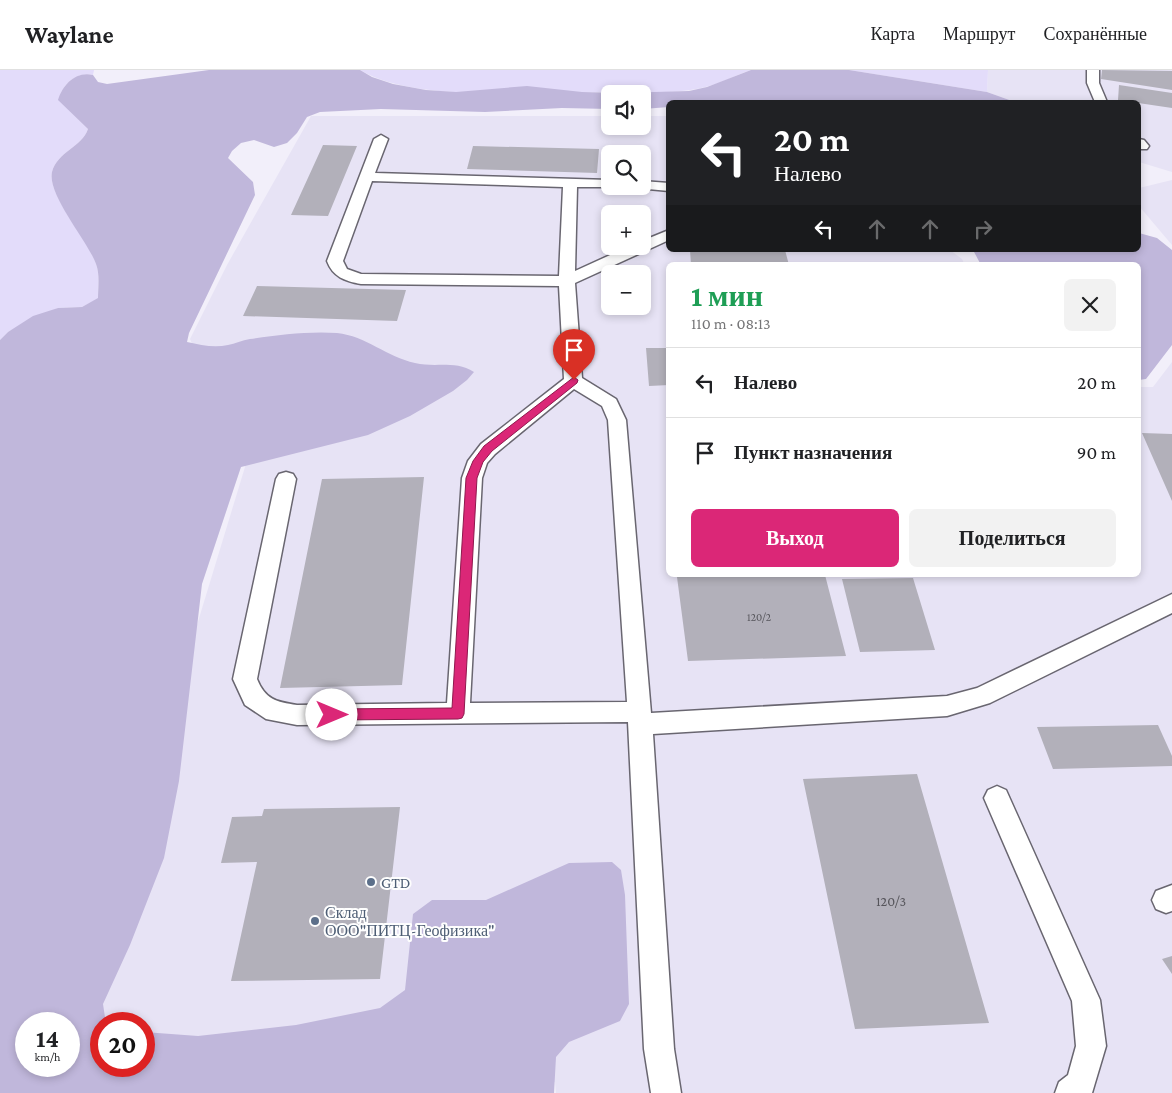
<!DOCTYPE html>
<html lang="ru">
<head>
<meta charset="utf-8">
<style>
  body { margin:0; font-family:"Crimson Pro",serif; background:#f2f2f2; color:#202124; height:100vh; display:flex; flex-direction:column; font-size:19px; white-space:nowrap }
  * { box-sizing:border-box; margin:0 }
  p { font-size:16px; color:#757577 }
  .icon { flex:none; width:28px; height:28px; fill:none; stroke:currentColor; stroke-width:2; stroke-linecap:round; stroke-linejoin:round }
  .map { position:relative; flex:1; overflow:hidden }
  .sheet { position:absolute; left:666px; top:192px; width:475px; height:315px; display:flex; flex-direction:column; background:#fff; border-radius:8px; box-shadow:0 2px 8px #0003 }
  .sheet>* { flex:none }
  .hud { position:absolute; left:666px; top:30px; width:475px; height:152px; border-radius:8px; box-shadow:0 2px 8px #0003; background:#202124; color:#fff; overflow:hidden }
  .tools { position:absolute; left:601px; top:15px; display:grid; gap:10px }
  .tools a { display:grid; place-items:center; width:50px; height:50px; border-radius:8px; background:#fff; box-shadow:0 2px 8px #0003; font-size:25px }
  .speed { position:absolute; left:15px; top:942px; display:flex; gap:10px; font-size:25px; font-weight:700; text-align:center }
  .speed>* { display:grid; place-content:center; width:65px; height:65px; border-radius:50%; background:#fff; box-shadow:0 2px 8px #0003; line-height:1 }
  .speed small { font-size:12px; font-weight:400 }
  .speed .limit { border:8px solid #d22; background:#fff; color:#111 }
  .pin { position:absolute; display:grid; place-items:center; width:42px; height:42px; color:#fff; margin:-51px -21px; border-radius:50% 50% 50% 0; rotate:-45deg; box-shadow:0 0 5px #0007 }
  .pin .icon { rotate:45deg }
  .me { position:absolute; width:55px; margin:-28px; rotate:90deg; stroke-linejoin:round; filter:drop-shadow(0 0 4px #0008) }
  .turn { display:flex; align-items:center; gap:18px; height:105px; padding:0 25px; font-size:22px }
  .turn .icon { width:65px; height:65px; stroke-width:2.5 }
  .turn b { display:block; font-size:35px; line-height:42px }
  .lanes { display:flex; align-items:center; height:48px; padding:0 25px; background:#0003; justify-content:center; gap:25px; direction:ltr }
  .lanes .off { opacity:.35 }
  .round { display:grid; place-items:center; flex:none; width:52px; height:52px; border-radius:8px; background:#f2f2f2 }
  .headline { display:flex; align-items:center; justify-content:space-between; height:85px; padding:0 25px }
  h1 { font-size:30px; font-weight:700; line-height:38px; color:#1e9e55 }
  .action { display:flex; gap:10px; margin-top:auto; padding:10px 25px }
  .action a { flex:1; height:58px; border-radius:8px; background:#db2777; color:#fff; font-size:20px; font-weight:700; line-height:58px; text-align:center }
  .action a+a { background:#f2f2f2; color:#202124 }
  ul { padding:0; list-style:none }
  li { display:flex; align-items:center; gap:15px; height:70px; padding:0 25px; border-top:1px solid #e0e0e0 }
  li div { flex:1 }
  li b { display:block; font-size:19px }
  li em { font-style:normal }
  header { display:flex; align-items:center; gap:30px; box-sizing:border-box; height:70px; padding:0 25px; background:#fff; border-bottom:1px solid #e0e0e0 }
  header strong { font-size:24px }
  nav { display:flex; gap:28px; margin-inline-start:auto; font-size:18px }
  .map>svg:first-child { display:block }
  .built { fill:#e7e3f5; fill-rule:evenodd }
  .green { fill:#e3dcfa }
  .forest { fill:#c0b7db; fill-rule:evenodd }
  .building { fill:#b2b0ba }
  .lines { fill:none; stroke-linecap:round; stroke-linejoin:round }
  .service-casing { stroke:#696670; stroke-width:3 }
  .service { fill:#fff; fill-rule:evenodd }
  .route { fill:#db2777; stroke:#8e194d }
  .service-dot { fill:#5c6f8a; stroke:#fefefe; stroke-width:2 }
  .labels { text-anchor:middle; stroke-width:4; stroke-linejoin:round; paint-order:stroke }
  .number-label { font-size:11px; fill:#56555b }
  .near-number-label { font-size:14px; fill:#56555b }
  .near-service-label { font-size:16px; fill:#4e5e75; stroke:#fefefe; text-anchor:start }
</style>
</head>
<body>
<header>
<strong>Waylane</strong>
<nav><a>Карта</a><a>Маршрут</a><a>Сохранённые</a></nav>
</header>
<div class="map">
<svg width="1172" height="1023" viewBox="0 0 1172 1023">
  <rect width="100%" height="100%" fill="#f2effa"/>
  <path class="built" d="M988,0H1172V102L1139,92V32H1015L987,22Z
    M311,46H610V56H642L643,46H669V180H950L962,189L965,195H669V505H1139V317H1153L1172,292V1023H556L555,1012L60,1006L69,996V976L245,397L190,269L227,195ZM610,84H642V116H610ZM610,144H642V176H610ZM610,204H642V236H610ZM101,954H144V996H101Z
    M1172,110V175L1139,136V118Z"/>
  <path class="green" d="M0,0H94L93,5C76,2 62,14 59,30L88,59C82,77 57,82 52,102C47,125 89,171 96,194C100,204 98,218 98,229L82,237L58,238L8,262L0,270Z
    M360,0H751C731,7 711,18 690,20C651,25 611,22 573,22C512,22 413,31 360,0Z
    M849,0H988L987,22Z"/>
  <path class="forest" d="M209,0H360L372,7L393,14L426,20L456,22L527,16L582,22L619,23L689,21L707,17L751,0H849L987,22L1015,32H669V37L643,39L642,24H610V39L562,38L485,42L381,39L320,42L307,47L297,63L287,73L274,77L254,70L241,73L232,81L228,88L253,112L255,125L189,263L187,272C201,275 214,278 228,275C235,274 242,270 250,269C278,265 308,261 337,263C366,266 387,287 415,293C435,298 455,290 474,302L467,310L453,321L410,346L368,365L241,397L202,514L179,711L164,788L130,875L103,934L106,954H101V996H144V962L198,966L296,955L380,938L405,920L413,844L432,830H486L569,793L612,792L621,800L625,825L629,934L620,951L569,972L556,987L554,1023H0V270L8,262L33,246L58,238L82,237L98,228C98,218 100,204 96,194C88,171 47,125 52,102C57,82 82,77 88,59L58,30C63,14 76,1 93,5L98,12L107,14ZM26,954H69V996H26Z
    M1139,163L1157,168L1172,180V275L1146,309L1139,310V195H981L973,180H1139Z"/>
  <path class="building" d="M1102,0L1172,1V20L1101,9Z
    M1119,15L1172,23V38L1118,30Z
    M323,75L357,76L328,146L291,145Z
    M473,76L599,79L597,103L467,99Z
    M690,180H785L789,195H691Z
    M257,216L406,220L397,251L243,246Z
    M646,278H669V315L649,316Z
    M1142,363L1172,364V431Z
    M424,407L402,615L280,618L322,409Z
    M746,505H825L846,586L688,591L677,507Z
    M913,508L935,580L860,582L842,509Z
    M1158,655L1172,686V696L1053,699L1037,657Z
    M917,704L989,953L855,959L803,709Z
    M400,737L380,909L231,911L257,792L221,793L232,747L262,746L264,739Z
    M1172,886V904L1162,889Z"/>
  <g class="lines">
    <defs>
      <path id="service" d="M1087,0H1099V13L1107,32H1095L1087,13Z
        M381,65L388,69L375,103L610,110V116L615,117H577L575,201L630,176H642V171L669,160V170L575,213L582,308L616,329L626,350L651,643L947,626L977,618L1172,524V543L990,633L947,646L653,664L674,979L681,1023H651L644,979L628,652L297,655L266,649L245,635L233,609L276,409L279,404L286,402L293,404L296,409L257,609C265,629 276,632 297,635L447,633L462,408L468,391L481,374L564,309L559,216L361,214C345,211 333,207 327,191L374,69ZM372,111L563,117L559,206L361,204L347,199L343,191ZM574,319L602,336L608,350L627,632L470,633L482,408L487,393L495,384Z
        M1139,69L1144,70L1149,76L1147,79H1139Z
        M642,111L669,113V121L637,118L636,116H642Z
        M997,716L1006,720L1100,930L1106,976L1092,1023H1055L1059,1012L1068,1005L1076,976L1072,931L984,728L988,720Z
        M1172,815V841L1166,843L1156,839L1152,830L1156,821Z"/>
    </defs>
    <use href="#service" class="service-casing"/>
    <use href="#service" class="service"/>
  </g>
  <path class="route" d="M574,307L578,310L577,313L492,381L483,392L477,408L464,644L462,648L458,649L332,650L328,649L326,645L328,641L332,639L452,638L466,408L473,391L484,376Z"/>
  <g class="service-dot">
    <circle cx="371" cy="812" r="5"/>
    <circle cx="315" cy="851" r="5"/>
  </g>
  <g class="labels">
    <g class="number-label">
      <text x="759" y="551">120/2</text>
    </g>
    <g class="near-number-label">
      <text x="891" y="836">120/3</text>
    </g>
    <g class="near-service-label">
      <text x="381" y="818">GTD</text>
      <text x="325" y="848">Склад<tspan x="325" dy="18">ООО"ПИТЦ-Геофизика"</tspan></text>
    </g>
  </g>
</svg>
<div class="tools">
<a><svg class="icon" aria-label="sound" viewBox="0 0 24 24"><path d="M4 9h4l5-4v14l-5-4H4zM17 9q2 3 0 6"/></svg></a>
<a><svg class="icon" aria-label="search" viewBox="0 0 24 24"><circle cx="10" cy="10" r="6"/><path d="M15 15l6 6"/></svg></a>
<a>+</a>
<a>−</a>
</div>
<div class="speed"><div>14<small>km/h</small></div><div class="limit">20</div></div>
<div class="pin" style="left:574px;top:310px;background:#d93025"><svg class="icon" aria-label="arrive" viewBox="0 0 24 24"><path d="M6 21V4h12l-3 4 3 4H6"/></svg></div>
<svg class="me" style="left:332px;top:645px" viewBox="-20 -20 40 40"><circle r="19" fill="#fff"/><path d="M0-13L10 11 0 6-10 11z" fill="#db2777"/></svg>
<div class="hud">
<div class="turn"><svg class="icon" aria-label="left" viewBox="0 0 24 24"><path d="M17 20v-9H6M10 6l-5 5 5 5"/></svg><div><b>20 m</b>Налево</div></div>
<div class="lanes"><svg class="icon" aria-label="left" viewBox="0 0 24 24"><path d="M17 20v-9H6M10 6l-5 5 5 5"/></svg><svg class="icon off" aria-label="ahead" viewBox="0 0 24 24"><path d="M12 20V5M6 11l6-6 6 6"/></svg><svg class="icon off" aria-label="ahead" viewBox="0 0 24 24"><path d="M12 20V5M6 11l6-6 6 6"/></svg><svg class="icon off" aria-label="right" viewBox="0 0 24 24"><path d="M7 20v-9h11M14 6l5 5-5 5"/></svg></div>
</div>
<section class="sheet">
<div class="headline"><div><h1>1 мин</h1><p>110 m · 08:13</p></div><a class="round"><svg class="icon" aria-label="close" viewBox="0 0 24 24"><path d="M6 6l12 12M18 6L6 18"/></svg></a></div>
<ul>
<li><svg class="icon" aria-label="left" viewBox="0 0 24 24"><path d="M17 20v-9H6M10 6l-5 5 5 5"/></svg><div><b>Налево</b></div><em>20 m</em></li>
<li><svg class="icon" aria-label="arrive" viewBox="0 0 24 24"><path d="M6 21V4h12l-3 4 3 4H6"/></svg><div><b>Пункт назначения</b></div><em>90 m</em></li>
</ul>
<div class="action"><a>Выход</a><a>Поделиться</a></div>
</section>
</div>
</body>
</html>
